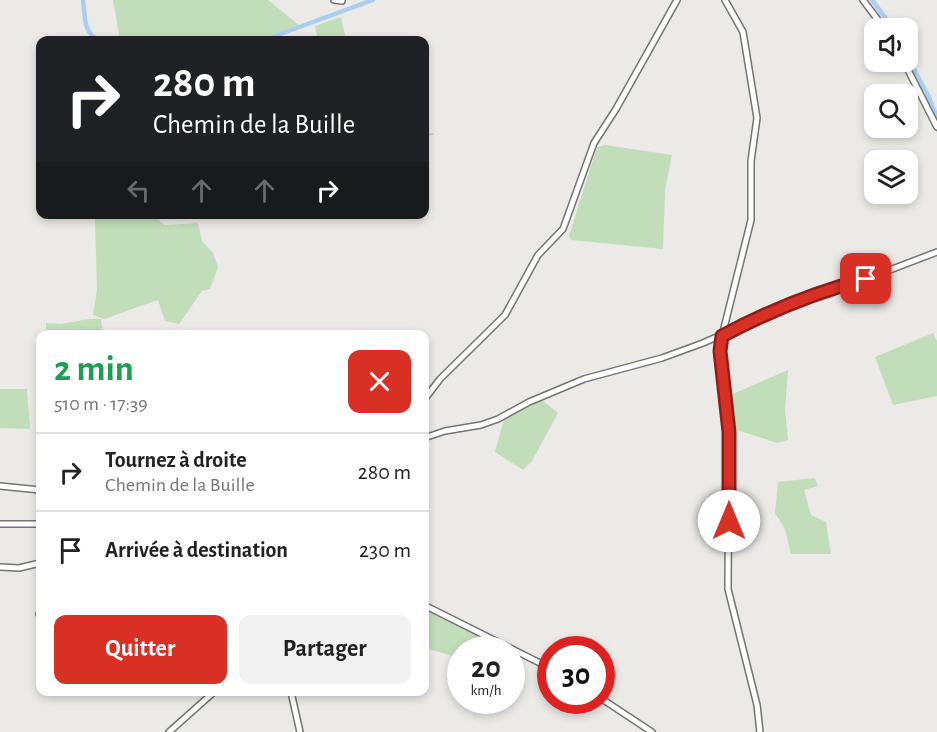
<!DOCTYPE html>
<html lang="fr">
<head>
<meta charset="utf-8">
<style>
  body { margin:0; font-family:"Alegreya Sans",sans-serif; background:#f2f2f2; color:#222; height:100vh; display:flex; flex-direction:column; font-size:22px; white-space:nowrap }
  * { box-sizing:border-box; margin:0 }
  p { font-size:20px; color:#767676 }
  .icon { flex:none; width:33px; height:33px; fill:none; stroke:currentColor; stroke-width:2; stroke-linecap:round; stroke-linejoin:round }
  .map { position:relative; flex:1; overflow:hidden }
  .panel { position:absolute; left:36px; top:330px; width:393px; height:366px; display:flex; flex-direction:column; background:#fff; border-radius:12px; box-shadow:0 3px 9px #0003 }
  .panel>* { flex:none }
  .top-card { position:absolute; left:36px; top:36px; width:393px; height:183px; border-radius:12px; box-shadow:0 3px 9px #0003; background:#202124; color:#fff; overflow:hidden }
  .tools { position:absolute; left:864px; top:18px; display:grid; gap:12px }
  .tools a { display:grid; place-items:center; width:54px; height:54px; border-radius:12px; background:#fff; box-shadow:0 3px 9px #0003; font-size:30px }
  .speed { position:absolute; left:447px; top:636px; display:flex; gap:12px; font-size:30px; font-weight:700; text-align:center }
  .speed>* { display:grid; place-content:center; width:78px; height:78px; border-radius:50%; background:#fff; box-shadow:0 3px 9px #0003; line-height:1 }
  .speed small { font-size:15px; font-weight:400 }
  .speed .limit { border:9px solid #d22; background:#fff; color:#111 }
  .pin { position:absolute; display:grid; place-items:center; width:51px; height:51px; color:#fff; margin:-26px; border-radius:12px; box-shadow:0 3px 9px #0006 }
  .me { position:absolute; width:66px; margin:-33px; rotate:0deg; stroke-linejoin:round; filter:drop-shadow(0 0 4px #0008) }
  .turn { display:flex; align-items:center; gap:21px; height:126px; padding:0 18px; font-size:27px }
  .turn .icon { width:78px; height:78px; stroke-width:2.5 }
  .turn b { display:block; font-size:42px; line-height:51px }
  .lanes { display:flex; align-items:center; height:57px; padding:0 18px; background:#0003; justify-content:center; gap:30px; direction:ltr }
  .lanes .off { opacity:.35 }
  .round { display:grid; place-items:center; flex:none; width:63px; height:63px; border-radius:12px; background:#f2f2f2 }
  .overview { display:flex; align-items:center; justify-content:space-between; height:102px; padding:0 18px }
  h1 { font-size:36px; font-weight:700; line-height:45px; color:#1e9e55 }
  .primary-button { display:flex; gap:12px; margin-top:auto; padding:12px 18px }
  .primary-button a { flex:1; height:69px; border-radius:12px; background:#d93025; color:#fff; font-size:24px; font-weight:700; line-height:69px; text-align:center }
  .primary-button a+a { background:#f2f2f2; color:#222 }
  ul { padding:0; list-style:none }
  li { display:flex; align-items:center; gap:18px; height:78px; padding:0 18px; border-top:2px solid #e0e0e0 }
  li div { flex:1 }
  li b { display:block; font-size:22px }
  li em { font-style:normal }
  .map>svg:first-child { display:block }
  .green { fill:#c1ddba }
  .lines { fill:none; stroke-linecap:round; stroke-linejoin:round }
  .stream { stroke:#aacef2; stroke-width:1.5 }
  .canal { stroke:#aacef2; stroke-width:4.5 }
  .street-casing { stroke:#757471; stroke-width:8 }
  .street { stroke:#fff; stroke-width:5 }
  .route-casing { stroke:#8d1f18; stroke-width:15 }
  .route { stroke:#d93025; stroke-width:10 }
</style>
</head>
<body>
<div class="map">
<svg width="937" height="732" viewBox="0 0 937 732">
  <rect width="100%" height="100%" fill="#ebeae6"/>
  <path class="green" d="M113,0H268L299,25L257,40H120Z
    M341,17L346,40H318L315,26Z
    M605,145L672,155L665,190L663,249L571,240L569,236L597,147Z
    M95,219H158L165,225L198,223L202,241L213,253L218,267L210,289L202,291L179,324L165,321L158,300L104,319L93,315L97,290Z
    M89,319H101L103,334H46V323L61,324Z
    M933,333L937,341V396L893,405L875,357Z
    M788,370L785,410L788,440L777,443L731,428L726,397Z
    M0,389H27L30,429L0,428Z
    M542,400L558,413L532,461L523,470L495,452L504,419Z
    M815,478L818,486L804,490L811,515L826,522L831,554H791L785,529L775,513L778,482Z
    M424,607L485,638L480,649L460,650V658L425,648Z"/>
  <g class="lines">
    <path class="stream" d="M424,135L433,134"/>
    <path class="canal" d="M83,0C85,15 83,34 99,40
      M872,0L893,28
      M264,40L373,0
      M908,58L925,90
      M927,93L937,117"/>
    <defs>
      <path id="street" d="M334,0L342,1
        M725,0L743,32L757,118L751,161V220L722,336L720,351L729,432L728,589L757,705L760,732
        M863,0L884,28
        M904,62L937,127
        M424,400L440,379L505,315L538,255L563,229L594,143L616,109L677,0
        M424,438L445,431L481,425L498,419L529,402L584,379L662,358L703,343L780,309L842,284L866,279L937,252
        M0,486L40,490
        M0,524H40
        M0,567L19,568L40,563
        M424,605L550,668
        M39,614H40
        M291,692L300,732
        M602,699L652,732
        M169,732L214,692"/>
    </defs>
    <use href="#street" class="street-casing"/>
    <use href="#street" class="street"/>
  </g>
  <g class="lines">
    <defs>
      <path id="route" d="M729,521V432L720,351L722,336C767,312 816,292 866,279"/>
    </defs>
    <use href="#route" class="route-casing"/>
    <use href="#route" class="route"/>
  </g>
</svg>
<div class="tools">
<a><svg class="icon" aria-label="sound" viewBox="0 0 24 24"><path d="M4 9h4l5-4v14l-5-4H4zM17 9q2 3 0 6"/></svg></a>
<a><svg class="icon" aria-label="search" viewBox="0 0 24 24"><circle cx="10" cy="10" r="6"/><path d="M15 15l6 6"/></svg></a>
<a><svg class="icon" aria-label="layers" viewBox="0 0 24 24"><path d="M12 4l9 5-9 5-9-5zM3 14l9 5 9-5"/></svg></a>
</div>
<div class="speed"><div>20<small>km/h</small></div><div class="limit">30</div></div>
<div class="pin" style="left:866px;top:279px;background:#d93025"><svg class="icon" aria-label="arrive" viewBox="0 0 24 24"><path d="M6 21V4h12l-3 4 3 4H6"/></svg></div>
<svg class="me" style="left:729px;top:521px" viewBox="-20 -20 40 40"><circle r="19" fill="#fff"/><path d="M0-13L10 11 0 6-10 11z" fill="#d93025"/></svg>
<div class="top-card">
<div class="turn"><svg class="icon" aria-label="right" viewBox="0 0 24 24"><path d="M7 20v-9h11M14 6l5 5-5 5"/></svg><div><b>280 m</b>Chemin de la Buille</div></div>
<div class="lanes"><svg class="icon off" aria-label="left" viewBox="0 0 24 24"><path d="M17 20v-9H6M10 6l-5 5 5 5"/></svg><svg class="icon off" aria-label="ahead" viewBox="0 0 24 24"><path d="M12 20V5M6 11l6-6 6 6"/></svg><svg class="icon off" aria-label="ahead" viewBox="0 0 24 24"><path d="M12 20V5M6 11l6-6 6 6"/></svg><svg class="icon" aria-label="right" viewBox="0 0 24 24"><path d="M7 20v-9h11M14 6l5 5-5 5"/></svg></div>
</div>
<section class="panel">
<div class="overview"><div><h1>2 min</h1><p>510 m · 17:39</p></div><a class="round" style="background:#d93025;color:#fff"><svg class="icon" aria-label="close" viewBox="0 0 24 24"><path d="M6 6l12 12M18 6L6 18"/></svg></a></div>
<ul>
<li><svg class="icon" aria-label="right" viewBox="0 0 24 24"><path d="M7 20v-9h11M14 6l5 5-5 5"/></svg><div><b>Tournez à droite</b><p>Chemin de la Buille</p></div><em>280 m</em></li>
<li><svg class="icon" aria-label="arrive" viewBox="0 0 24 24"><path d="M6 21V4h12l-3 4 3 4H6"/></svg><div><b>Arrivée à destination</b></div><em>230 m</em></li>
</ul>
<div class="primary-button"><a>Quitter</a><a>Partager</a></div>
</section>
</div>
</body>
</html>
